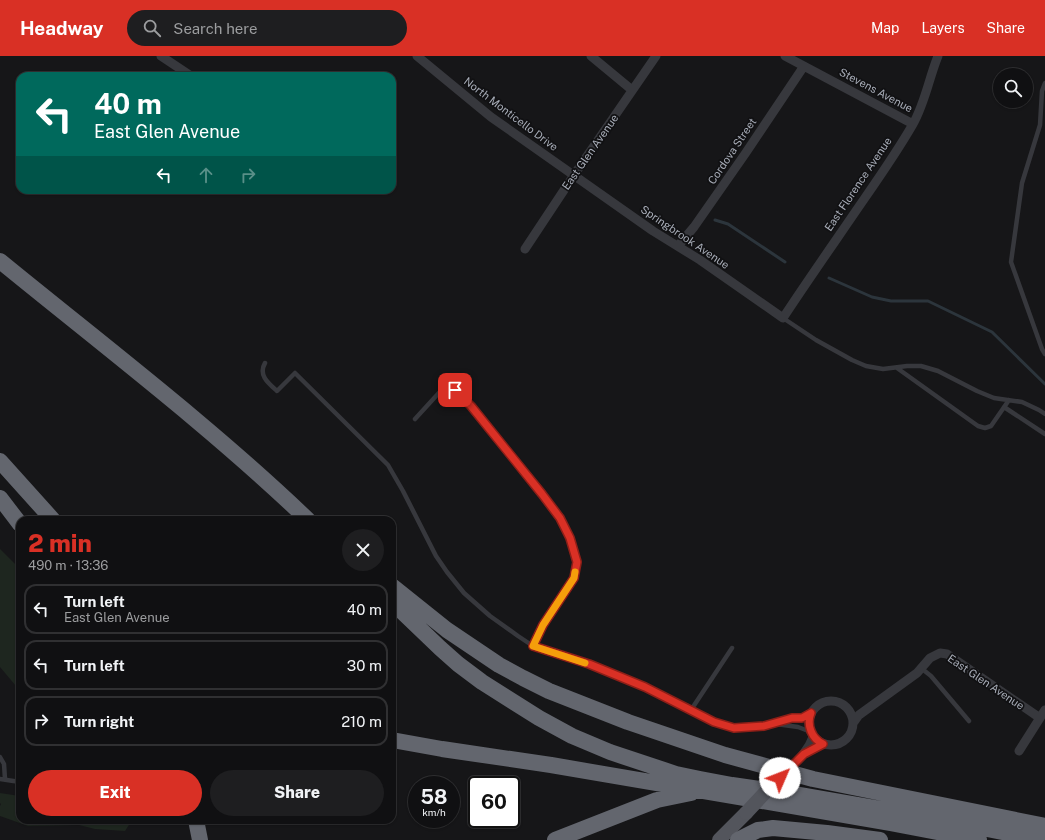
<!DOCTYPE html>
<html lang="en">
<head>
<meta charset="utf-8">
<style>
  body { margin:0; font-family:"Public Sans",sans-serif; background:#1e1e20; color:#f1f3f6; height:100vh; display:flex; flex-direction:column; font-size:15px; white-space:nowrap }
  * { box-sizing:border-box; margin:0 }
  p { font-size:13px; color:#9c9d9f }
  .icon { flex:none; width:22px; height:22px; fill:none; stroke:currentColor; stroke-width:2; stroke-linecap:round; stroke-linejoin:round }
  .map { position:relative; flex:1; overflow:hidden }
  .sheet { position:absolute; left:16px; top:460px; width:380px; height:308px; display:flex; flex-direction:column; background:#101012; border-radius:12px; box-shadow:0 1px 3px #0004,0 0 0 1px #303032 }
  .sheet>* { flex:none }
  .hud { position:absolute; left:16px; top:16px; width:380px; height:122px; border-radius:12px; box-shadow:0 1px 3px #0004,0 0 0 1px #303032; background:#00695c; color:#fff; overflow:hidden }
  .controls { position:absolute; left:993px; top:12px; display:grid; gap:8px }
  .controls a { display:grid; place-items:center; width:40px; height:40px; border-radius:50%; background:#101012; box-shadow:0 1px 3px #0004,0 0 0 1px #303032; font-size:20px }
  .speed { position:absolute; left:408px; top:720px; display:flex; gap:8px; font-size:20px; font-weight:700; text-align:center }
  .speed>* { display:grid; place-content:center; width:52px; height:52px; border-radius:50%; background:#101012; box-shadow:0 1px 3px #0004,0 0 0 1px #303032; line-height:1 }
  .speed small { font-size:10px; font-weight:400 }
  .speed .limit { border:2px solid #111; border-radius:6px; background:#fff; color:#111 }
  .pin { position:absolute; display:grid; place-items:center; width:34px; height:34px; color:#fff; margin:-17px; border-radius:8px; box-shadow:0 2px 6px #0006 }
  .me { position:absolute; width:44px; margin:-22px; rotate:46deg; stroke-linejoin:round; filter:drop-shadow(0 0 3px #0008) }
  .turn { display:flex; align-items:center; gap:14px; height:84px; padding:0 12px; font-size:18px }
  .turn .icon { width:52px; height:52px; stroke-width:2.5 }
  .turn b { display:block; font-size:28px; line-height:34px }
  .lanes { display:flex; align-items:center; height:38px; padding:0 12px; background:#0003; justify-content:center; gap:20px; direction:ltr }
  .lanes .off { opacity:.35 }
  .round { display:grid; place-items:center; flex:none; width:42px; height:42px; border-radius:21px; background:#1e1e20 }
  .head { display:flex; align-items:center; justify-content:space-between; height:68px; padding:0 12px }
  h1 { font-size:24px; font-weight:800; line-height:30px; color:#d93025 }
  .action { display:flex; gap:8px; margin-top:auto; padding:8px 12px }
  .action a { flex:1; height:46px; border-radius:24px; background:#d93025; color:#fff; font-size:16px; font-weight:800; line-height:46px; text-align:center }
  .action a+a { background:#1e1e20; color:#f1f3f6 }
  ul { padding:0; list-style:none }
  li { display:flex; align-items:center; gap:12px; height:50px; margin:0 8px 6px; padding:0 4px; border:2px solid #303032; border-radius:12px }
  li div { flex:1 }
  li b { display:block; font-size:15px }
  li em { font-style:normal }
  header { display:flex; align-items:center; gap:24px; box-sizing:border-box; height:56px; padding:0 20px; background:#d93025; color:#fff }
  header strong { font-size:19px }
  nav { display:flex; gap:22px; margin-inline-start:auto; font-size:14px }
  .search { width:280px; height:36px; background:#1e1e20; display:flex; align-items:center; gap:10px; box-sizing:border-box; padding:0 14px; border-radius:22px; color:#9c9d9f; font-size:15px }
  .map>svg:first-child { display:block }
  .green { fill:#1e261f }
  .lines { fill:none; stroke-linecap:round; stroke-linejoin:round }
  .stream { stroke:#2c353c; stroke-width:3 }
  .lane { stroke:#37383d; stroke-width:4.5 }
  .street { stroke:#37383d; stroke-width:9 }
  .primary { stroke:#53555c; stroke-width:14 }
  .highway { stroke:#63666e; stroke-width:16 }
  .primary-bridge { stroke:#53555c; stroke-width:14 }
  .route-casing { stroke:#8d1f18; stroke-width:10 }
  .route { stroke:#d93025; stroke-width:7 }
  .slow { stroke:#f59e0b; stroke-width:7 }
  .labels { text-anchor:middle; stroke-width:3.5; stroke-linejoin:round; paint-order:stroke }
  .street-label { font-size:11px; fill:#a8adb8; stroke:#111113 }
</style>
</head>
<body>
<header>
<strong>Headway</strong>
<div class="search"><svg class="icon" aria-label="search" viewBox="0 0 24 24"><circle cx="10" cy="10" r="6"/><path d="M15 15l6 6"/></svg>Search here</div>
<nav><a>Map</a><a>Layers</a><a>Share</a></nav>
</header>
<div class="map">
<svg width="1045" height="784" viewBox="0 0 1045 784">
  <rect width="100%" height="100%" fill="#161618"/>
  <path class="green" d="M0,493L20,513V641L16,630L0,611Z
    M0,737L20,740V764H132L125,775L95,773L79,769L28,770L0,760V750L1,748L0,747Z"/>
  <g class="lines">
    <path class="stream" d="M715,164L728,168L785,206
      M829,222L872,241L891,245H928L992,276L1045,328"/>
    <path class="lane" d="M1045,27L1042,35L1040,69L1022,127L1011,206L1042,293L1045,298
      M783,262L816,284L852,304L866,310L883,313L907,310H921L938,315L977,335L994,342L1022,346L1039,354L1045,358
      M265,307C258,319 268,327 277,335L295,317L388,409L403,435L436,500L447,516L464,537L490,560L518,580L533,590L589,608L645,631L714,666L734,672L764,670L792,662H802L811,657
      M897,312L978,370L985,372L991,370L1009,344
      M1004,351L1045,378
      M415,363L447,328L455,334L471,350L542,438L560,462L570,482L577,506L574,522L543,569L533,590
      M921,612L931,620L969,665
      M691,654L732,592
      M776,668L798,671L811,676
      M0,701L4,708L5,723
      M0,723L20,726"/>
    <path class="street" d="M161,0L191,20
      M417,0L491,61L653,175L700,204L783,262C808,224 834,187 860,149C878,123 897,96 913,68C925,47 929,22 938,0
      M591,0L632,34
      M785,0L913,68
      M678,190L694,171L745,98L804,10
      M525,193L574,119L656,0
      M809 667a22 22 0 1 1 44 0a22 22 0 1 1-44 0Z
      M854,666L859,659L917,617L930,602L940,597L947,598L1040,662
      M1019,695L1045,654
      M787,716C797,705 808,695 813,681"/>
    <path class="primary" d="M719,784L746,757"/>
    <path class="highway" d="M0,205C104,290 211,371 308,464
      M0,405L53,464
      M0,442L20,468
      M392,530L447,574L499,609L523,622L549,635L628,666L725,699L813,723L1045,770
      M392,546L440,592L458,608L482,626L539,662L572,680L610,696L676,718L700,723L732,729L782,736L932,762L1043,784
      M392,684L442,693L551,709L891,767L979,784
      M196,764L200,784
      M555,784L657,744L691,737
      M738,784L758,774L773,772L827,777L880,784"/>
    <path class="primary-bridge" d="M746,757L774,727"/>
  </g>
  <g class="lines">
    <defs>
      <path id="route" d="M455,334L471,350L542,438L560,462L570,482L577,506L574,522L543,569L533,590L589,608L645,631L714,666L734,672L764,670L792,662H802L811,657C806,669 812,683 823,688L804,698L780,722"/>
    </defs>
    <use href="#route" class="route-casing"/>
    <use href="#route" class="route"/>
    <path class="slow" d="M575,516L574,522L543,569L533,590L585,607"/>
  </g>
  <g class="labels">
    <g class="street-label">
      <text transform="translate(876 34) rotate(28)" y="4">Stevens Avenue</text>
      <text transform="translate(511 58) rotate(37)" y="4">North Monticello Drive</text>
      <text transform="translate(732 95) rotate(-56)" y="4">Cordova Street</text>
      <text transform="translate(590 96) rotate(-55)" y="4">East Glen Avenue</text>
      <text transform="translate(858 128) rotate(-56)" y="4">East Florence Avenue</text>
      <text transform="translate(685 181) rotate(34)" y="4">Springbrook Avenue</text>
      <text transform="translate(986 626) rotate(34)" y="4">East Glen Avenue</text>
    </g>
  </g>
</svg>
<div class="controls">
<a><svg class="icon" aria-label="search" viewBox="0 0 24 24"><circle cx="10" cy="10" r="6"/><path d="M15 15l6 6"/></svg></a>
</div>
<div class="speed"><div>58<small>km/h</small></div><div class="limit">60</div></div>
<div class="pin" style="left:455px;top:334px;background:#d93025"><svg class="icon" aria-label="arrive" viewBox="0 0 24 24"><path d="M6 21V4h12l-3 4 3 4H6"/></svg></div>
<svg class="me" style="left:780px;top:722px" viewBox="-20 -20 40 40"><circle r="19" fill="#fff"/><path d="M0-13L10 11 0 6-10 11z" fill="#d93025"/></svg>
<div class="hud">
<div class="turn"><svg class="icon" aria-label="left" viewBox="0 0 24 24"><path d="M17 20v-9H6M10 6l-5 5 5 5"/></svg><div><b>40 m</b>East Glen Avenue</div></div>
<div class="lanes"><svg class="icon" aria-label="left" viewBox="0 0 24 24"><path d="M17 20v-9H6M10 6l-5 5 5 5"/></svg><svg class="icon off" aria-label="ahead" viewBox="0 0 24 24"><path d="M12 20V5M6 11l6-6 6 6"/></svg><svg class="icon off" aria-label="right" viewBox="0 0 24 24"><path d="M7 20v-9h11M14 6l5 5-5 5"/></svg></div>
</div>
<section class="sheet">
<div class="head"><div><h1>2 min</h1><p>490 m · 13:36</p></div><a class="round"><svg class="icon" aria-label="close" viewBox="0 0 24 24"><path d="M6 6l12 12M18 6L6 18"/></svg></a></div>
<ul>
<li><svg class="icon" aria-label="left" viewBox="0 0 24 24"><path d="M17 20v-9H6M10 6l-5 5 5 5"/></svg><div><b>Turn left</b><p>East Glen Avenue</p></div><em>40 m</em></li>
<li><svg class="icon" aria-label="left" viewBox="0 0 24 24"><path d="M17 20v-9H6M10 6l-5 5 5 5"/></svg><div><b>Turn left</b></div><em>30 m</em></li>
<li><svg class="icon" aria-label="right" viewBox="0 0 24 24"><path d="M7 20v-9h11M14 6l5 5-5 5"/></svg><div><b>Turn right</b></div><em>210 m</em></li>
</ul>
<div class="action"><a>Exit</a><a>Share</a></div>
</section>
</div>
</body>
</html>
